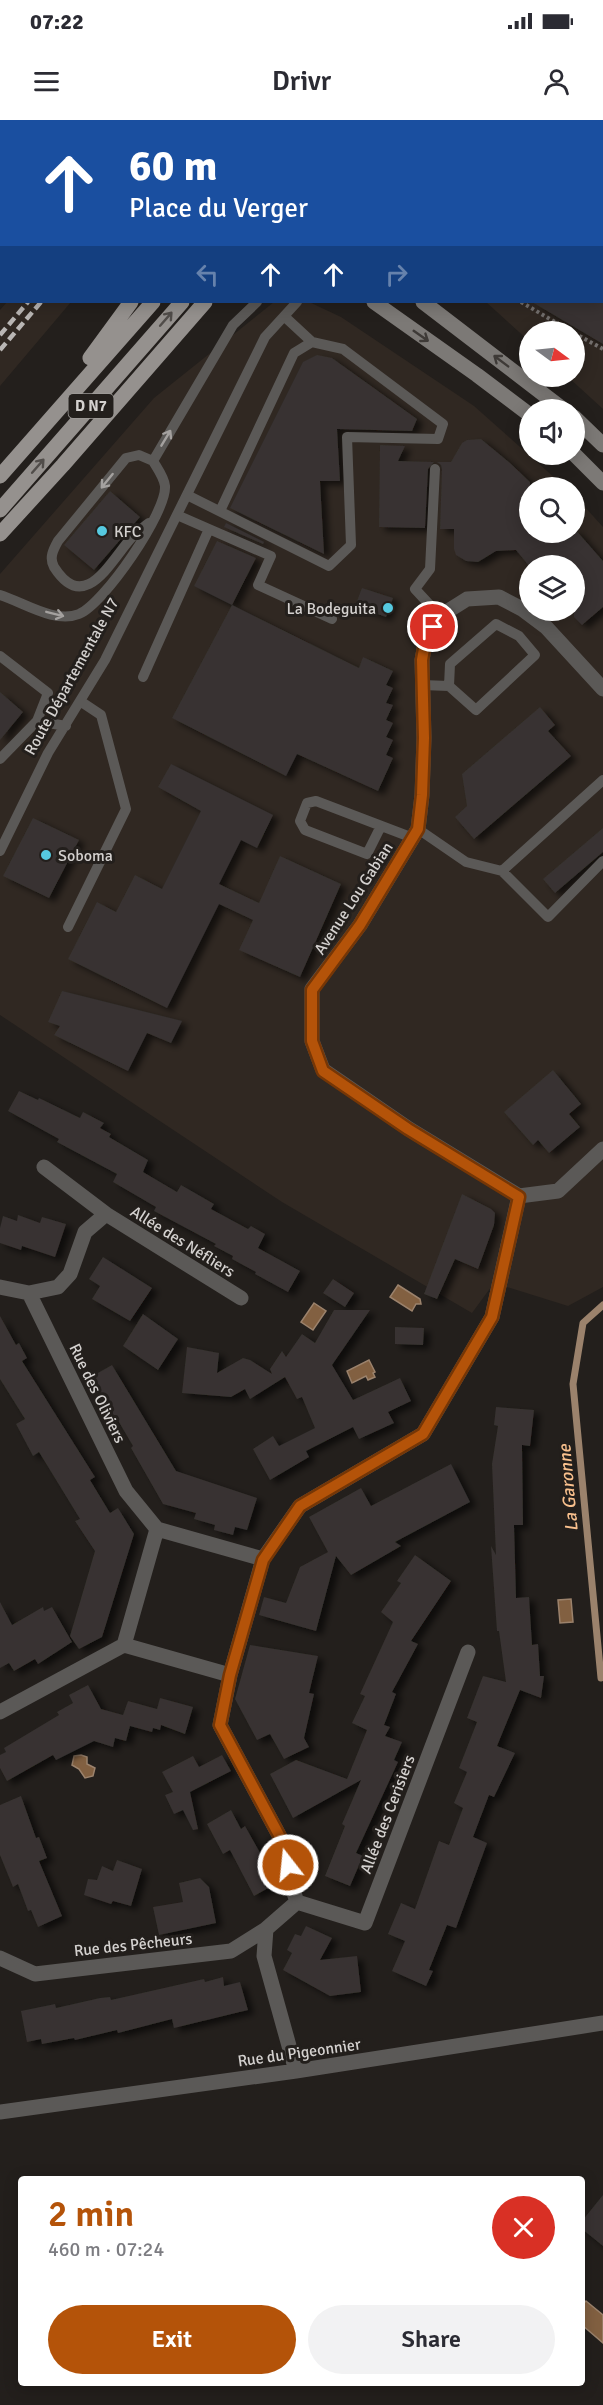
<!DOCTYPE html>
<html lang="en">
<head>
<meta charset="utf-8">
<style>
  body { margin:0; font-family:Signika,sans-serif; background:#f2f2f3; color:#2b2b33; height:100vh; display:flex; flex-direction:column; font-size:22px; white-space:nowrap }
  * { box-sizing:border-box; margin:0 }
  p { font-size:20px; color:#7c7c81 }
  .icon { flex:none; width:33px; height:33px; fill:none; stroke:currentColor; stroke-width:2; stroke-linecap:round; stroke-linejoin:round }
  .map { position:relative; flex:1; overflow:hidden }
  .sheet { position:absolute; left:18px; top:2056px; width:567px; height:210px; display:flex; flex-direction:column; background:#fff; border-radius:6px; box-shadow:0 3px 15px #0003 }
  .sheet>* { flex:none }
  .top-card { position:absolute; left:0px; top:0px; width:603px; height:183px; box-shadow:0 3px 15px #0003; background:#1a4fa0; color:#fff; overflow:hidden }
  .needle { width:39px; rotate:105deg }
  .controls { position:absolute; left:519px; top:201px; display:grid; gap:12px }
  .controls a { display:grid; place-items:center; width:66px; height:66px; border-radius:50%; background:#fff; box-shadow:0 3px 15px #0003; font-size:30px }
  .pin { position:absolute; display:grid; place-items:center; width:51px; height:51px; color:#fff; margin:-26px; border:3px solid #fff; border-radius:50%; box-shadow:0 2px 6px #0007 }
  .me { position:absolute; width:66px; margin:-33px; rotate:344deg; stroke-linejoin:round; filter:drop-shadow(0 0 4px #0008) }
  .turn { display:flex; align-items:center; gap:21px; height:126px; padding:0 30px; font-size:27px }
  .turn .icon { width:78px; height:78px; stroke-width:2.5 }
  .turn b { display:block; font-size:42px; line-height:51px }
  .lanes { display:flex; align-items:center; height:57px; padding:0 30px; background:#0003; justify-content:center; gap:30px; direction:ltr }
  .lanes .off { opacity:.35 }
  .round { display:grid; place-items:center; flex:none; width:63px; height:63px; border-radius:32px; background:#f2f2f3 }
  .summary { display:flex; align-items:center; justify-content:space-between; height:102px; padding:0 30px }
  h1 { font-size:36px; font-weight:600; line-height:45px; color:#b45309 }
  .action { display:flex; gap:12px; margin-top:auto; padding:12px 30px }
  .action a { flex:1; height:69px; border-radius:36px; background:#b45309; color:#fff; font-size:24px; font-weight:600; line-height:69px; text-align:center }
  .action a+a { background:#f2f2f3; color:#2b2b33 }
  .status { display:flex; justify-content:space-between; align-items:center; height:42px; padding:0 30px; background:#fff; direction:ltr }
  .status svg { height:16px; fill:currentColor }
  header { display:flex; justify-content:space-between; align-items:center; height:78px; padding:0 30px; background:#fff; font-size:27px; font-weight:600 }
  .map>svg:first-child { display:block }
  .built { fill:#302822; fill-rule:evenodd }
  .water { fill:#826041; stroke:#9b826c; stroke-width:1.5 }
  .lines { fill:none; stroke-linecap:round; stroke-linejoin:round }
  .stream { stroke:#9b826c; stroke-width:7 }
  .building { fill:#373330; filter:url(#shadow) }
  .path { stroke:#736f6d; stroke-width:4; stroke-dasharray:3 3; stroke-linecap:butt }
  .lane { stroke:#5b5957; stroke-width:10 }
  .street { stroke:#5b5957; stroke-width:15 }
  .secondary { stroke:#7c7976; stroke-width:15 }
  .primary { stroke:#95918e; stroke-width:15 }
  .rail { stroke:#b9b6b4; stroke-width:4.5; stroke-dasharray:9 4.5; stroke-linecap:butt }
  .oneway { stroke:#514d4a }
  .oneway2 { stroke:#3e3a37 }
  .oneway3 { stroke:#a4a19f }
  .route-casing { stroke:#753606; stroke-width:15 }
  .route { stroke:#b45309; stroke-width:10 }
  .poi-dot { fill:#56c9e0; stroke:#231f1c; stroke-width:2 }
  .labels { text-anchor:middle; stroke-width:6; stroke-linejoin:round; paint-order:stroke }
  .shield { fill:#231f1c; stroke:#9f9c99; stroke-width:1.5 }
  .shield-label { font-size:15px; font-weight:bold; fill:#d4d1cf }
  .poi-label { font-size:16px; fill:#d4d1cf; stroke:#231f1c; text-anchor:start }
  .street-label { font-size:16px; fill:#d4d1cf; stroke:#231f1c }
  .water-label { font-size:18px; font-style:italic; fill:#f9c08d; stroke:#231f1c }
</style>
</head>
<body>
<div class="status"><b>07:22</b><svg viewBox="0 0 49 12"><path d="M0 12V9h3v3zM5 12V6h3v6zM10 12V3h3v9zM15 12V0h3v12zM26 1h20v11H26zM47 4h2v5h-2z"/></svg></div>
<header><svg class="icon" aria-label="menu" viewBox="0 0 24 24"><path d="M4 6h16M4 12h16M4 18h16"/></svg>Drivr<svg class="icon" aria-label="person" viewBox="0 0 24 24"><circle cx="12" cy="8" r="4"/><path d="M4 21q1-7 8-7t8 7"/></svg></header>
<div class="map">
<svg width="603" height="2285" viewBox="0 0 603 2285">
  <defs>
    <filter id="shadow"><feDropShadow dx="6" dy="4" stdDeviation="3" flood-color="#0009"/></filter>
  </defs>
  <rect width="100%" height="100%" fill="#231f1c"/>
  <path class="built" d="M444,0H603V289L568,257L574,256V212H530L529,221L486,182H602V2H443Z
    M7,182H71L0,266V190Z
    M274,182H309L341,197L474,286L565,367L530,368V412H574L575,376L603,407V1167L568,1186L494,1163L472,1193L282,1082L0,895V454L154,278ZM530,446H574V490H530Z"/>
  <path class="water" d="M398,1165L420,1179L421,1184H416L412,1191L390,1177Z
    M314,1183L326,1191L313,1210L301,1202Z
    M369,1240L375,1252L373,1253L375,1257L368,1260L366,1256L352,1263L347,1251Z
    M571,1479L573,1502L560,1503L558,1480Z
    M81,1635L87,1637V1644L95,1648L93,1656L85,1658L79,1649L72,1645L74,1636Z
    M586,2181L603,2195V2223L582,2205V2185Z"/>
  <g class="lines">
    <path class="stream" d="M601,1558L573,1264L583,1203L603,1185"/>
  </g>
  <path class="building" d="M532,182H603V224Z
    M317,235L332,238L417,299L412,311L337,309L340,361H320L324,434L230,388L303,242Z
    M481,319L510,343L530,362V412H574V408L603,441V487L582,505L574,497V446H529L516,430L496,431L478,442L466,441L456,435L454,429V409H440L442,349L441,345L437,342H451L462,323L467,320Z
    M380,325L405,326L398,341L434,342L428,349L425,408L379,407Z
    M110,371L140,397L94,450L64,425Z
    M226,403L264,422L263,424L224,407Z
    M217,421L256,438L232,485L194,466Z
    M362,468L393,478L386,497L355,486Z
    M232,485L359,548L363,537L393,551L386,565L393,568L386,583L393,585L386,600L393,603L386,617L393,620L386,635L393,638L378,671L297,634L286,656L172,598Z
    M0,572L23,592L0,620Z
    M540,587L555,605L548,611L571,636L474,719L455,697L467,686L462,654Z
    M171,644L273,695L257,728L241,720L219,764L259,783L280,736L341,764L300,857L239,830L253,800L219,784L167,888L68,839L97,782L116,792L135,755L162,769L201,691L158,667Z
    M33,698L79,720L49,778L3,756Z
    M603,708V732L555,773L543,759Z
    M62,871L182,901L171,923L147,913L128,951L54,915L60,906L48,902Z
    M553,950L581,984L569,994L580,1007L549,1033L538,1020L533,1025L504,992Z
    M19,971L38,980L39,978L80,998L83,992L104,1003L100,1008L111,1014L109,1017L148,1040L143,1052L177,1072L181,1065L214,1084L211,1089L248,1109L251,1106L265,1114L258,1128L300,1151L288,1172L255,1154L256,1152L232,1139L233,1136L214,1126L216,1124L154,1091L156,1087L113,1062L117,1054L57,1022L59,1019L8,991Z
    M462,1074L491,1089L495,1093L494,1105L478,1149L455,1139L437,1179L424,1174Z
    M18,1095L40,1103L42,1097L66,1104L55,1137L22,1126L21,1130L0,1123V1108L3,1096L17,1101Z
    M103,1137L152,1168L130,1201L92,1179L100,1166L89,1159Z
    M333,1159L354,1173L345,1187L323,1173Z
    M334,1190H370L332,1245L353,1280L400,1258L411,1281L388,1292L394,1303L359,1319L353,1307L306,1331L309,1337L270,1360L253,1329L273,1316L279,1326L315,1308L302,1277L297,1279L285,1257L250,1279L245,1269L231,1277L182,1273L187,1227L219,1233L217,1253L243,1238L250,1240L272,1254L270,1249L282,1231L286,1237L302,1214L315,1223Z
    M143,1194L178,1219L158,1250L123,1226Z
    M0,1196L16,1225L19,1223L27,1238L22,1241L95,1357L90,1360L110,1393L118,1388L134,1414L102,1517L79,1529L70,1516L95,1431L75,1401L80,1399L39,1332L33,1336L16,1304L25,1299L0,1259Z
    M395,1207L424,1208L423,1225L395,1224Z
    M112,1245L176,1351L257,1378L247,1410L235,1407L233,1415L214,1410L215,1405L194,1399L196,1393L163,1384L131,1328L133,1326L116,1297L113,1299L89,1258Z
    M496,1287L534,1290L530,1326L522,1325L523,1405H514L516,1478L529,1477L532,1525L538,1524L540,1556H544L541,1578L520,1570L497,1626L515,1633L494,1677L489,1675L473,1717L487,1723L456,1808L447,1805L429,1850L433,1851L426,1866L392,1851L405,1821L388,1814L401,1783L415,1789L439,1721L449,1725L463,1688L454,1683L467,1652L459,1648L477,1602L467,1598L483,1556L506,1562L499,1511H497L491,1426L496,1435L492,1344L498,1306L494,1305Z
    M451,1344L470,1382L395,1422L401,1426L351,1455L336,1436L316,1511L259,1495L264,1477L286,1483L300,1447L328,1432L309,1397L361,1368L371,1386Z
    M415,1435L451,1461L411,1521L418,1524L392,1572L396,1574L384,1605L390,1607L385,1616L402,1622L394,1640L398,1642L356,1733L363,1736L350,1766L325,1756L345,1706L342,1704L361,1660L293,1698L270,1654L296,1640L347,1659L367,1610L352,1603L365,1576L360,1574L393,1502L381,1492L401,1463L397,1461Z
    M0,1482L12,1505L43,1487L44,1491L52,1487L72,1522L38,1544L35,1539L14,1551L9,1543L0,1548Z
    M250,1525L318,1536L309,1573L314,1574L304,1618L309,1627L284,1639L270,1614L257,1620L235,1579Z
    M88,1565L101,1589L123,1595L128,1581L157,1589L160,1578L193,1587L185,1614L161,1605L160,1610L153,1608L152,1612L130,1606L126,1621L115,1618L113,1627L94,1621L56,1640L53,1635L7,1661L0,1648V1635L6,1632L4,1628L59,1595L57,1592L73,1583L69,1575Z
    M222,1635L231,1651L190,1672L198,1709L193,1710L183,1690L174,1694L165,1675L173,1672L162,1652L193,1636L199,1647Z
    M21,1676L36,1718L39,1717L47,1738L39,1741L62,1796L38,1807L31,1790L28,1791L18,1764L13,1767L0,1735V1685Z
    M231,1690L241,1709L245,1706L277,1763L254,1776L230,1730L223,1734L207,1704Z
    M117,1740L142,1749L131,1786L113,1781L111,1784L84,1775L88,1759L97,1760L102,1746L113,1751Z
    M200,1758L209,1767L216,1803L159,1815L153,1787L183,1782L179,1763Z
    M306,1806L332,1818L320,1840L357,1836L361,1872L330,1876L283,1850L292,1833L287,1830L295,1814L301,1816Z
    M223,1857L224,1866L240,1862L248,1890L174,1908L172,1899L118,1913L117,1910L75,1920L74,1918L42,1924L41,1919L27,1922L21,1891L55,1884L56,1888L100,1878L110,1877L111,1880L204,1859L205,1862Z
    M603,2075V2126L582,2109V2101Z"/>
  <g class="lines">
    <path class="path" d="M521,182L572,212
      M574,213L603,229"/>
    <path class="lane" d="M477,2L478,0
      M435,349L430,449L415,469L440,496
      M187,375L329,446L351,425L347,317L438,319L443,304L343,229L312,222L285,197
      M220,391L294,233L312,222
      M149,403C144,407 139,410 134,415C112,437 86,497 54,447C49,438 53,430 58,421L126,338L139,335L153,341
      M209,409L271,436L258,465L332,499
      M0,475C23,482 55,504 79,494C104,484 167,392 165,366C164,357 157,348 153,341L233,205L257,182
      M0,536L48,573L37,601
      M143,557L209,409L177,395
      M422,565L449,566L476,590L535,535L519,516L496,504L450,544L449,566
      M0,639L37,601L66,606
      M603,660L502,751L548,797L603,741
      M381,706L367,734L305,710L300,701L307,683L316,681L413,718
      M418,709L466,742L502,751
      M0,731L48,633L105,540L265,217L297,182
      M68,807L126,689L101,595L80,581"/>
    <path class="street" d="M94,2L95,0
      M0,112L2,110
      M603,569L546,507L522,489L499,477L467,479L440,496L426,518L422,540L424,618L422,675L418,709L360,805L312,869V921L323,950L409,1009L519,1076L558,1071L603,1029
      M44,1047L106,1094
      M0,1167L29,1173L126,1371L157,1409
      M29,1173L58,1167L70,1154L85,1112L106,1094L241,1178
      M263,1439L157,1409L124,1525L230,1555L263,1439L300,1386L423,1314L492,1197L519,1076
      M230,1555L220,1605L287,1730L290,1761L297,1782L266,1809L264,1836L296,1951
      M0,1592L124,1525
      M297,1782L365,1803L468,1532
      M0,1838L35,1854L231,1831L266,1809
      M0,1992L296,1951L603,1903"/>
    <path class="secondary" d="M374,182L477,255L530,295
      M423,182L564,290
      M574,297L603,325
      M574,334L603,363"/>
    <path class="primary" d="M234,2L235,0
      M293,2L294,0
      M330,2L331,0
      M364,2L365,0
      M90,238L131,182
      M0,356L153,182
      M0,390L182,182
      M0,414L63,345L205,182"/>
    <path class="rail" d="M177,2L178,0
      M189,2L191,0
      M0,215L28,182
      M0,230L41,182"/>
  </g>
  <defs><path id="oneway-shaft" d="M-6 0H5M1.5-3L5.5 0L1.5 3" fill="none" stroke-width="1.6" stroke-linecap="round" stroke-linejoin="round" transform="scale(1.5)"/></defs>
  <g class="oneway">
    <use href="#oneway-shaft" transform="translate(166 199) rotate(-49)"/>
    <use href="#oneway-shaft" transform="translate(38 346) rotate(-49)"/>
  </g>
  <g class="oneway2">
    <use href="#oneway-shaft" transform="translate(421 216) rotate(35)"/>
    <use href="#oneway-shaft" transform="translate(501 241) rotate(-143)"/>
  </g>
  <g class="oneway3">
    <use href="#oneway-shaft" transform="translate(166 318) rotate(-59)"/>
    <use href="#oneway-shaft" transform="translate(107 361) rotate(129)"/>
    <use href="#oneway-shaft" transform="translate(55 494) rotate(14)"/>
  </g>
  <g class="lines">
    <defs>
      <path id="route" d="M288,1745L287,1730L220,1605L230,1555L263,1440L300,1386L423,1314L492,1197L519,1077L408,1009L323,951L312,921V870L360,805L418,709L422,675L424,618L422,540L426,518L433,507"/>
    </defs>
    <use href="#route" class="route-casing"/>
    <use href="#route" class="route"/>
  </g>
  <g class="poi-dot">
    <circle cx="102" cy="411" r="6"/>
    <circle cx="388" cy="488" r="6"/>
    <circle cx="46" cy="735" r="6"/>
  </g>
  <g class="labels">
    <rect class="shield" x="68.5" y="274" width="45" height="24" rx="4.5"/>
    <g class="shield-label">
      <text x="91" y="291">D N7</text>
    </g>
    <g class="poi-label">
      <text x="114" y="417">KFC</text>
      <text x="376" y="494" text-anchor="end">La Bodeguita</text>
      <text x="58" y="741">Soboma</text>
    </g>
    <g class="street-label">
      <text transform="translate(71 556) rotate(-61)" y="6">Route Départementale N7</text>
      <text transform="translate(353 778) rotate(-57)" y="6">Avenue Lou Gabian</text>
      <text transform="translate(183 1121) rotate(32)" y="6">Allée des Néfliers</text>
      <text transform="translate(98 1273) rotate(64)" y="6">Rue des Oliviers</text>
      <text transform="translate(387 1694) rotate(-69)" y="6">Allée des Cerisiers</text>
      <text transform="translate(133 1824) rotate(-6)" y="6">Rue des Pêcheurs</text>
      <text transform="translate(299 1932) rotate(-8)" y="6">Rue du Pigeonnier</text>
    </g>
    <g class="water-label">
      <text transform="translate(568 1368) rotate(-95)" y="6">La Garonne</text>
    </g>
  </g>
</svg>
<div class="controls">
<a><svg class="needle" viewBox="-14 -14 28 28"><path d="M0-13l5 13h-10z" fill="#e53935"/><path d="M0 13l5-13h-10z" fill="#7c7c81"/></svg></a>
<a><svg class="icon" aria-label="sound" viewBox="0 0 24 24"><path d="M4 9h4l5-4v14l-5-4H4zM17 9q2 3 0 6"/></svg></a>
<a><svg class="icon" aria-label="search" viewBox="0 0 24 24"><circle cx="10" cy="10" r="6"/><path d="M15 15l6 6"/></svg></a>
<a><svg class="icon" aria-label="layers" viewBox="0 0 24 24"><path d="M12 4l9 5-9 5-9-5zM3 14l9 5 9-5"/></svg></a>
</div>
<div class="pin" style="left:433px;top:507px;background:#d93025"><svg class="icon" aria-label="arrive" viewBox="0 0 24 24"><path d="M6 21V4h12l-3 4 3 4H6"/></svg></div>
<svg class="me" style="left:288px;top:1745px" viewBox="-20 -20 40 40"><circle r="17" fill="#b45309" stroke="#fff" stroke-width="3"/><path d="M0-11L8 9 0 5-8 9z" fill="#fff"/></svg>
<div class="top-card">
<div class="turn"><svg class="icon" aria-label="ahead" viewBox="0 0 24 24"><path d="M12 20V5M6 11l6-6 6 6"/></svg><div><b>60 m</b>Place du Verger</div></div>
<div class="lanes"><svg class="icon off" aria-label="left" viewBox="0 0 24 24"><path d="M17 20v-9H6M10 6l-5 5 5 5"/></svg><svg class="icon" aria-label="ahead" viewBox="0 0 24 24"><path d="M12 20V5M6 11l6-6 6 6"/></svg><svg class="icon" aria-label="ahead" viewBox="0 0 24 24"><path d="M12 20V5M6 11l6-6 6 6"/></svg><svg class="icon off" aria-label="right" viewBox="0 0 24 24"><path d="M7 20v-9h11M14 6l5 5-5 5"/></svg></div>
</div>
<section class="sheet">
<div class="summary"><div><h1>2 min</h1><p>460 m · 07:24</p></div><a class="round" style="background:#d93025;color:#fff"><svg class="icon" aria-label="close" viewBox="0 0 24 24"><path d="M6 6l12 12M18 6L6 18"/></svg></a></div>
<div class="action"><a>Exit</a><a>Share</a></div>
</section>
</div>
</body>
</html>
